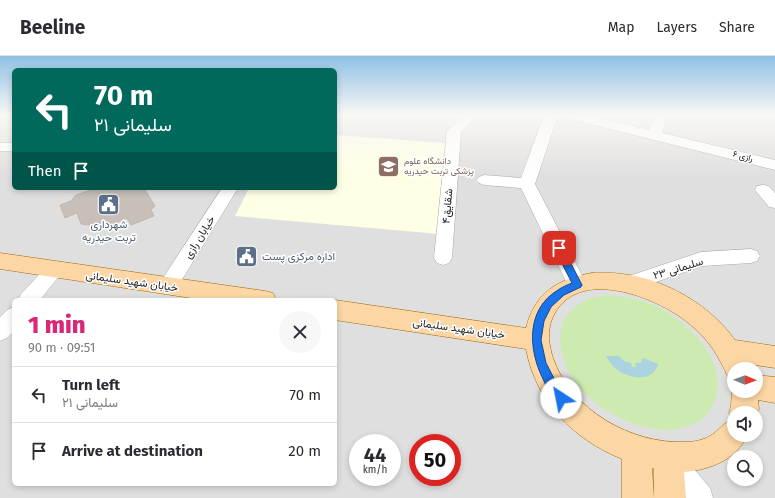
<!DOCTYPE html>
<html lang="en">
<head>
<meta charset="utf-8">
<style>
  body { margin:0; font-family:"Fira Sans",Vazirmatn,sans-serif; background:#f7f7f7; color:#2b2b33; height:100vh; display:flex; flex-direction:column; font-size:15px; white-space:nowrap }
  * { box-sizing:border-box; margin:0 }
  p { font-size:13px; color:#7c7c81 }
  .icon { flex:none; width:22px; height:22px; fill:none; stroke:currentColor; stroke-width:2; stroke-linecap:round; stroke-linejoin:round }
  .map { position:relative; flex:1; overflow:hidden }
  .drawer { position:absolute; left:12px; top:242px; width:325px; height:188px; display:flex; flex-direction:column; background:#fff; border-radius:6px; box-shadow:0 2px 6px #0003 }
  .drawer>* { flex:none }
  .top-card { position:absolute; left:12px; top:12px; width:325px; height:122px; border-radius:6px; box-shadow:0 2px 6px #0003; background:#00695c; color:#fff; overflow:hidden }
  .needle { width:26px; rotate:91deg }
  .buttons { position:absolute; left:727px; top:306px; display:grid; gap:8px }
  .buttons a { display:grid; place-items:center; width:36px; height:36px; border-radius:50%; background:#fff; box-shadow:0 2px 6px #0003; font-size:20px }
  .speed { position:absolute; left:349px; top:378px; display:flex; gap:8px; font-size:20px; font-weight:700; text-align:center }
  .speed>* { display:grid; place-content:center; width:52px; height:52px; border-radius:50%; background:#fff; box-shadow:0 2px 6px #0003; line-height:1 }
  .speed small { font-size:10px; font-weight:400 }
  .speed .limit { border:6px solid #d22; background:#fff; color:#111 }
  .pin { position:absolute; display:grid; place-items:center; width:34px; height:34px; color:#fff; margin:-17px; border-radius:8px; box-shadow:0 2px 6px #0006 }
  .me { position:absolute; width:44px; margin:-22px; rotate:326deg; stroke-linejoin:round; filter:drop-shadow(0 0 3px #0008) }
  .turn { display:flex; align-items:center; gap:14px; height:84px; padding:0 16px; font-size:18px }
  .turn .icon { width:52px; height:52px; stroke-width:2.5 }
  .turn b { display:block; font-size:28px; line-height:34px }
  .then { display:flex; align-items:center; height:38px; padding:0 16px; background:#0003; gap:8px; font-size:15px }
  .round { display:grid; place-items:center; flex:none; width:42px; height:42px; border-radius:21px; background:#f7f7f7 }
  .head { display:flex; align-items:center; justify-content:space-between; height:68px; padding:0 16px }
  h1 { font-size:24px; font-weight:800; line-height:30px; color:#db2777 }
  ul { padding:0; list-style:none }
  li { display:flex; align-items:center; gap:12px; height:56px; padding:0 16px; border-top:1px solid #e1e1e2 }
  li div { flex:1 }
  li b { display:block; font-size:15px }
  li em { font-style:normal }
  header { display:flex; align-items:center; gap:24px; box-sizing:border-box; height:56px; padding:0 20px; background:#fff; border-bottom:1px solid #e1e1e2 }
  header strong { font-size:19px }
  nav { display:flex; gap:22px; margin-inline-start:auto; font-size:14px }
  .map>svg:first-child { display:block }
  .residential { fill:#e0dfdf; fill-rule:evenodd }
  .education { fill:#ffffe5 }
  .grass { fill:#cdebb0 }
  .water { fill:#aad3df }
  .building { fill:#c7bfb8; stroke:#c4b6ab }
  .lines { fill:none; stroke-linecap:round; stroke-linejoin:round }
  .minor-casing { stroke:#a9a9a9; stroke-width:1 }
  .major-casing { stroke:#a06b00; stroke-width:1 }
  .minor { fill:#fff; fill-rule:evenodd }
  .major { fill:#fcd6a4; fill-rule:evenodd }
  .route { fill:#1a73e8; stroke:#114b97 }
  .labels { text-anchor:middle; stroke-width:3; stroke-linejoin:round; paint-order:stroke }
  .far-street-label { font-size:9px; fill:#222; stroke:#fff }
  .far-education-label { font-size:9px; fill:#785e54; stroke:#fff; text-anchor:start }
  .street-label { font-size:11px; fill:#222; stroke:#fff }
  .service-label { font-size:11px; fill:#4e5e75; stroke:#fff }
</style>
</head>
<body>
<header>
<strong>Beeline</strong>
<nav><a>Map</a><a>Layers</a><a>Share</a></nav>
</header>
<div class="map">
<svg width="775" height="442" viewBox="0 0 775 442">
  <rect width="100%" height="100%" fill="#f2efe9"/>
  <path class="residential" d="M0,59H14V132H335V59H775V442H0ZM14,244H335V428H14ZM734,313H756V335H734ZM734,357H756V379H734ZM358,387H392V421H358ZM418,387H452V421H418ZM734,401H756V423H734Z"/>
  <path class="education" d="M335,79L445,87L439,178L235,160L249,132H335Z"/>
  <path class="grass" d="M609,239C632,241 655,246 674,261C701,280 728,313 714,347C709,360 698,368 685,371C681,372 675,374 671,374C626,376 566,338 561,291C559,279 560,267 569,257C574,251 582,245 591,242C597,241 603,240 609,239Z"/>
  <path class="water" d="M606,300H619L624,305L631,307L632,311H636L635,307H641L643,302L658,308C653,327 629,323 616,313C612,310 609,305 606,300Z"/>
  <path class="building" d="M96,132H144L155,150L151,154L154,160L131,169L127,162L107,171L81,168L77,157L65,162L60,149L71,145L76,139Z"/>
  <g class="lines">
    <defs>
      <path id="minor" d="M464,59H478L461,76L452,202L449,207L443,209L437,207L434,202L447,75Z
        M544,59H558L535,128L587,229L584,234L577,237L570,234L521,132L484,129L479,127L476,124L479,121L484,119L521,122Z
        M564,59H587L649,74L655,59H667L662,77L775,104V114L566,62Z
        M0,87H14V95H0Z
        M763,129L769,130L775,137V152L769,151L755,134L757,130Z
        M222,132H238L175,235L168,238L161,235L158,230L161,225Z
        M751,193L757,195L760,200L757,205L751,207L702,210L630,235L623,232L620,227L623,222L701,196Z
        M55,207L62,209L64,214L40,244H18L21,238L48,209Z
        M14,251V275L7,282L0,285V261L7,254Z
        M669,390L678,394L710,432L713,442H683L660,412L656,403L660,394Z"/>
      <path id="major" d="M0,197L265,235L273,237L276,244H204L0,213Z
        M592,217C646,213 703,240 735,284L775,290V312L748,308L750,313H734V324L728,321C719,301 709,284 692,270C661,242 575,207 552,263C547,276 549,289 553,302C571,354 631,388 685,386C694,386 705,384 713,378C720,373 723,367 732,364L729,357C733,347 730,337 734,327V335H756V319L775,321V347L758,344L759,353L756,359V357H734V379H747C737,404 709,414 684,416L686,442H654V413L652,412L654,442H622V403C573,383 536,346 526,293L335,264V244L526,272C535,236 558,223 592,217Z"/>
    </defs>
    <use href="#minor" class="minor-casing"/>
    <use href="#major" class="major-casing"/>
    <use href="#minor" class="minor"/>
    <use href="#major" class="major"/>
  </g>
  <linearGradient id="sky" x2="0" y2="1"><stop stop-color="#8fc0e4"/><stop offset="0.49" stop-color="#f9f8f5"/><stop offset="1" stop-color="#f9f8f5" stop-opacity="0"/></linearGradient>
  <rect width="775" height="121" fill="url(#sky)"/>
  <path class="route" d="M559,189L562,190L582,229L581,231L564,239L551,251L544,265L541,284L546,307L558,330L566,342L565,346L561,347C551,343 547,331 543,323C528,293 526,253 558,234C562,231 567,229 572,227L554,192Z"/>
  <defs>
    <symbol id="university-square" viewBox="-11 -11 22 22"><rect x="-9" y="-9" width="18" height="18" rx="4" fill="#8d6e63" stroke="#fff"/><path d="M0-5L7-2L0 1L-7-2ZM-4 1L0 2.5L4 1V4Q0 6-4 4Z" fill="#fff"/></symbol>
    <symbol id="civic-square" viewBox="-11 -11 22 22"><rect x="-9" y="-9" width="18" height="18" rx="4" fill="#5c6f8a" stroke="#fff"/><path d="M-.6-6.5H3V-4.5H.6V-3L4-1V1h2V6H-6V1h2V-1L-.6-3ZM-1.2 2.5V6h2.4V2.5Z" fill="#fff"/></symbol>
  </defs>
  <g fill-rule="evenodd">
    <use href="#university-square" x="376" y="98" width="25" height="25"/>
    <use href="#civic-square" x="96" y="136" width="25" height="25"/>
    <use href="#civic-square" x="234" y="188" width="25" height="25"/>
  </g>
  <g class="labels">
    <g class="far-street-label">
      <text transform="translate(743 100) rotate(15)" y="3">رازی ۶</text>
    </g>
    <g class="far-education-label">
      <text x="404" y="108">دانشگاه علوم<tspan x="404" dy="10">پزشکی تربت حیدریه</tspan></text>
    </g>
    <g class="street-label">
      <text transform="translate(447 150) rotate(-85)" y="4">شقایق۴</text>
      <text transform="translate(199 181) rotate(-58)" y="4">خیابان رازی</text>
      <text transform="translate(678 212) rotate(-17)" y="4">سلیمانی ۲۳</text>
      <text transform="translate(132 225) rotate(8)" y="4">خیابان شهید سلیمانی</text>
      <text transform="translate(459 272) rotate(8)" y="4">خیابان شهید سلیمانی</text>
    </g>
    <g class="service-label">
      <text x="109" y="172">شهرداری<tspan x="109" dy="13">تربت حیدریه</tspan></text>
      <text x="262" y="204" text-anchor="start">اداره مرکزی پست</text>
    </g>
  </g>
</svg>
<div class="buttons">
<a><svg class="needle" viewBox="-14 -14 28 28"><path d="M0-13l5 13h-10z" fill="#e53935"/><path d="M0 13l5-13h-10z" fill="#7c7c81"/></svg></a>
<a><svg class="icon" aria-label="sound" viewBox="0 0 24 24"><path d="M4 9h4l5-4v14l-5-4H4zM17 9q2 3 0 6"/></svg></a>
<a><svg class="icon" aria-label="search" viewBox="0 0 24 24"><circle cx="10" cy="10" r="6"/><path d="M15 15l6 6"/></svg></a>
</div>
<div class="speed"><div>44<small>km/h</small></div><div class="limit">50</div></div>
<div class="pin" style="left:559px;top:192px;background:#d93025"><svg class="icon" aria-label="arrive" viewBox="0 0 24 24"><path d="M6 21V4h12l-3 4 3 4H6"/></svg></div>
<svg class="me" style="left:561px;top:342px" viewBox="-20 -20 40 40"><circle r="19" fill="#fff"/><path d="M0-13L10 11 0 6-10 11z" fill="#1a73e8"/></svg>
<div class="top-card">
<div class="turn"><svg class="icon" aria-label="left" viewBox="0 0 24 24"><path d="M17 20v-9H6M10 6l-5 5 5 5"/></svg><div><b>70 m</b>سلیمانی ۲۱</div></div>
<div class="then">Then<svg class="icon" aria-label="arrive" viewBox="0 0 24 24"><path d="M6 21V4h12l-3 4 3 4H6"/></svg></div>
</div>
<section class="drawer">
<div class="head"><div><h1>1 min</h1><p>90 m · 09:51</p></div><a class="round"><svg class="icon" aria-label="close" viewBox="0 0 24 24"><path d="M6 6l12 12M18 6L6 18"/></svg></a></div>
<ul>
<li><svg class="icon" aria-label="left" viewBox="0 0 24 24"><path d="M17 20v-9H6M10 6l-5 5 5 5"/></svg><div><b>Turn left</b><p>سلیمانی ۲۱</p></div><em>70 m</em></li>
<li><svg class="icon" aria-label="arrive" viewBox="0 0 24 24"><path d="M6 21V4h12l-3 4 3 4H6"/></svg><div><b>Arrive at destination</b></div><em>20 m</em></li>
</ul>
</section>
</div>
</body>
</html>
